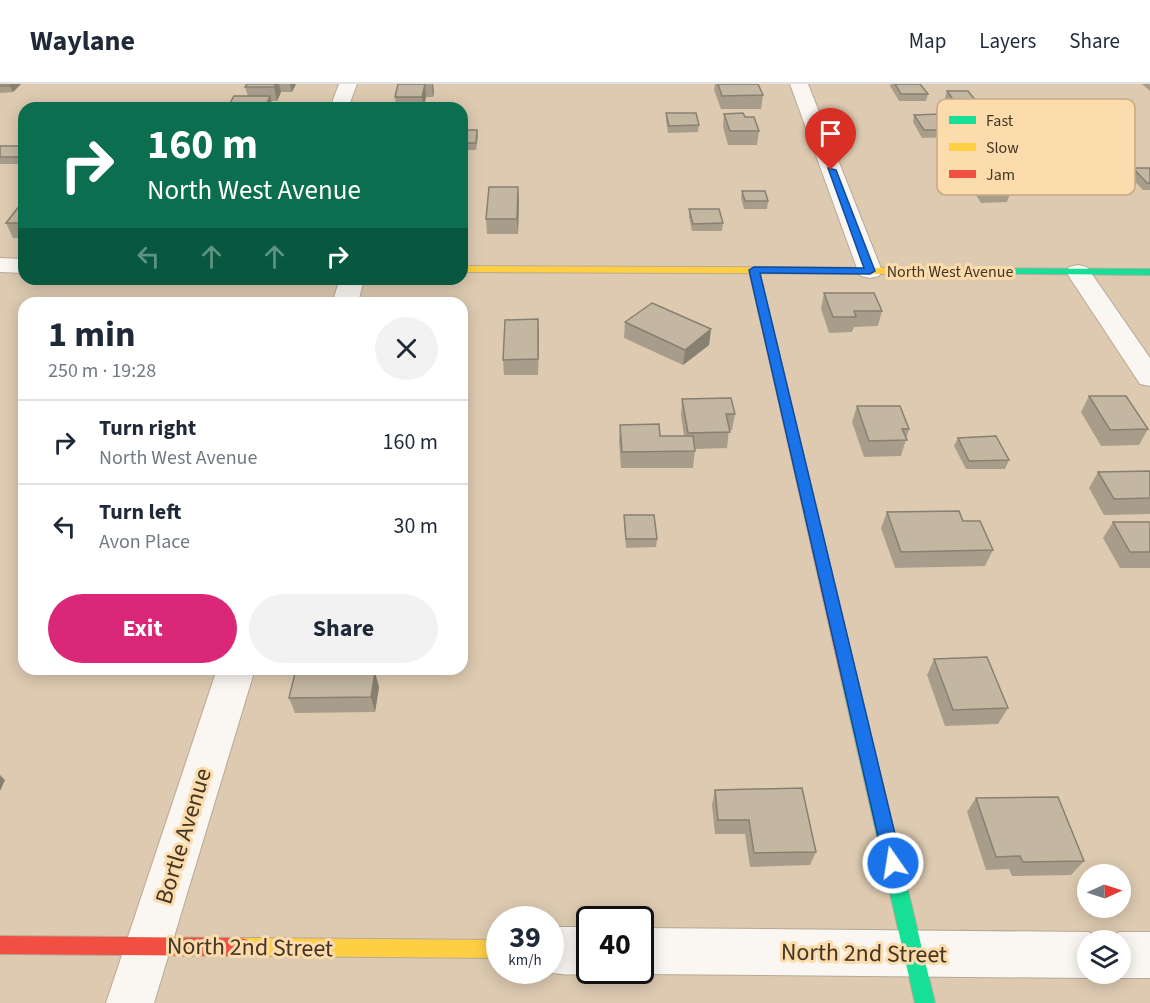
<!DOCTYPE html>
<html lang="en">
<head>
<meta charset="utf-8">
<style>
  body { margin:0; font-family:"Source Sans 3",sans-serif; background:#f2f2f3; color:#1f2937; height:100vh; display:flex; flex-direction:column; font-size:22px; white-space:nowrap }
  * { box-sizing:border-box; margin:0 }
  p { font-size:20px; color:#747a83 }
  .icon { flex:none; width:33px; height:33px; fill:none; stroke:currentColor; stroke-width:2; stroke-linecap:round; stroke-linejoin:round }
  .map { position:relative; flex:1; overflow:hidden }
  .details { position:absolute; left:18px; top:213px; width:450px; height:378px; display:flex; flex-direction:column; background:#fff; border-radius:18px; box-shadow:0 3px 15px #0003 }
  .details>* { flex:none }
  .top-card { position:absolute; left:18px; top:18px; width:450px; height:183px; border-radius:18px; box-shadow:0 3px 15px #0003; background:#0b6e4f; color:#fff; overflow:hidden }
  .needle { width:39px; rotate:87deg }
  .buttons { position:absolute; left:1077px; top:780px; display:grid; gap:12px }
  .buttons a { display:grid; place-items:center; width:54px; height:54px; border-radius:50%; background:#fff; box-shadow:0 3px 15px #0003; font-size:30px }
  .speed { position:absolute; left:486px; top:822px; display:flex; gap:12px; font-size:30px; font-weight:700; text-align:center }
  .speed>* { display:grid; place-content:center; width:78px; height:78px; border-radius:50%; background:#fff; box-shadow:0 3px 15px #0003; line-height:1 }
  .speed small { font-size:15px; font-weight:400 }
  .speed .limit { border:3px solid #111; border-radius:9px; background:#fff; color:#111 }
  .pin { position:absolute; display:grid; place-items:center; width:51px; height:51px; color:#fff; margin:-62px -26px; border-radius:50% 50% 50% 0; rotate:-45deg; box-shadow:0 0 6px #0007 }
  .pin .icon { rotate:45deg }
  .me { position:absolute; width:66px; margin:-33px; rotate:347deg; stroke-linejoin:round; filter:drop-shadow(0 0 4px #0008) }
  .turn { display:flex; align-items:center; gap:21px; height:126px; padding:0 30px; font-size:27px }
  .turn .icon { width:78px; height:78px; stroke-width:2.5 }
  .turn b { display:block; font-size:42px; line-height:51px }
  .lanes { display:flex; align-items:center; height:57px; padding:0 30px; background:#0003; justify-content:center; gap:30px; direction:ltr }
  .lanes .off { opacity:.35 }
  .round { display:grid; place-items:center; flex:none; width:63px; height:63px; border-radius:32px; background:#f2f2f3 }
  .overview { display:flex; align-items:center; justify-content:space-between; height:102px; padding:0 30px }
  h1 { font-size:36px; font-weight:700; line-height:45px }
  .primary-button { display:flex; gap:12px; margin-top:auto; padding:12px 30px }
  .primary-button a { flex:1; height:69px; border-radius:36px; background:#db2777; color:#fff; font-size:24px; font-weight:700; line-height:69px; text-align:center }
  .primary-button a+a { background:#f2f2f3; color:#1f2937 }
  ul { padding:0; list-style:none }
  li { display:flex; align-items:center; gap:18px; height:84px; padding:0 30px; border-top:2px solid #e0e1e3 }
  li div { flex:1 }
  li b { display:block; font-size:22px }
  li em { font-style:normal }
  header { display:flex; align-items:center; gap:36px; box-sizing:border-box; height:84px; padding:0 30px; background:#fff; border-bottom:2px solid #e0e1e3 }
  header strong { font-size:28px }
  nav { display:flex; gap:33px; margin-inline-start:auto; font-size:21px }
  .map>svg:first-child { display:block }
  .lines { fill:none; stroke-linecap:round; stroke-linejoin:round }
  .street-casing { stroke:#b7a995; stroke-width:2 }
  .fast-casing { stroke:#b7a995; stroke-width:2 }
  .slow-casing { stroke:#b7a995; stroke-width:2 }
  .jam-casing { stroke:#b7a995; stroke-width:2 }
  .street { fill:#faf7f3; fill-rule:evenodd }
  .fast { fill:#16e098; fill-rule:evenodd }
  .slow { fill:#ffcf43; fill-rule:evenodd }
  .jam { fill:#f24e42; fill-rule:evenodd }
  .wall { fill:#a89d8b }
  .shaded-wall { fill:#888071 }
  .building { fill:#c3b7a2; stroke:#888071; stroke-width:1.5 }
  .route { fill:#1a73e8; stroke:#114b97; stroke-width:1.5 }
  .labels { text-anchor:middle; stroke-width:6; stroke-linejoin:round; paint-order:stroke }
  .far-street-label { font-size:16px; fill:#443623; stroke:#fcdbac }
  .near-street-label { font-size:24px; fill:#443623; stroke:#fcdbac }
  .key { fill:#fcdbac; stroke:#c5aa83; stroke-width:1.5 }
  .key-label { font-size:16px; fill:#443623 }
</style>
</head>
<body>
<header>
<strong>Waylane</strong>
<nav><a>Map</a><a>Layers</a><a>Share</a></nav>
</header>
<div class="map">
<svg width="1150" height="919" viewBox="0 0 1150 919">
  <rect width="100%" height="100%" fill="#ddcab1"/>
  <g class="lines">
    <defs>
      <path id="street" d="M339,0H357L348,24H330Z
        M790,0H808L882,187L879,192L870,194L861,192L858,187Z
        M0,174L24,175V189L0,188Z
        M1078,181L1087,183L1150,274V302L1140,300L1066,188L1069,183Z
        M340,195H364L358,219H332Z
        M217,585H255L154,919H106Z
        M550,843H590V886H596C583,892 557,892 544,886H550Z
        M640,844L1088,848L1104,854L1120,848H1150V894H1120L1109,890H1120V856H1088V890H1099L1088,894L640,890L631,886H640Z"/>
      <path id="fast" d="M920,184L1150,185V191L917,189L915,187Z
        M849,588L854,590L857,594L935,919H915L841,594L844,590Z"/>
      <path id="slow" d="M462,182L920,184L925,187L920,190L462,188Z
        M241,854L500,856V874L241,872L234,870L232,863L234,856Z"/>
      <path id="jam" d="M754,183L759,186L857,594L854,598L849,600L844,598L841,594L749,186Z
        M0,852L241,854L248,856L250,863L248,870L241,872L0,870Z"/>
    </defs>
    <use href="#street" class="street-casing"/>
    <use href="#fast" class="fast-casing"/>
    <use href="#slow" class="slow-casing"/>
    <use href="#jam" class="jam-casing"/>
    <use href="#street" class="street"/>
    <use href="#fast" class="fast"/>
    <use href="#slow" class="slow"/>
    <use href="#jam" class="jam"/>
  </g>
  <path class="wall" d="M0,0H21L13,8L0,9Z
    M247,0H296L292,8H281L277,17H271L273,24H231L230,19L248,12L245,3Z
    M398,0H433L434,9L433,13H426L424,24H393L396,21L395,13Z
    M715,0H758L763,11L761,25H721L714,6Z
    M891,0H920L928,10L926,17H899L890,2Z
    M1142,0H1150V7Z
    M947,7L976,17L974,24H958L962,29L960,36H945L952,46L950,53L922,54L913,38L914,31L938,30L936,28L938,21H950L945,14Z
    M666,29L699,41L698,48L668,49L666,36Z
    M724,30L745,33L759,47L757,61H728L723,43Z
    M462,46H477L478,53L476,66H462Z
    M0,62H24V80H0Z
    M970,81L1012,104L1007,118L981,119L966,95Z
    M1133,84H1150V106H1143L1129,91Z
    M742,107L768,117L767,125H744L741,114Z
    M24,116V154H13L6,139Z
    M519,117L518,150H487L486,135Z
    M689,125L723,139L722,147H692L689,133Z
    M824,209L882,227L878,242L854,243L852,248L829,249L821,225Z
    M538,235V291H504L503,276Z
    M625,238L711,245L709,261L683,281L624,254Z
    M1089,312L1148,345L1139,361L1101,362L1081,328Z
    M682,315L735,330L732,346H729L727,364L695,365L693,384H621L619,357L620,341L660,352H684L681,331Z
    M857,322L909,345L901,372L864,373L852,338Z
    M958,354L1009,376L1005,385H966L954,362Z
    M1150,387V430L1104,431L1089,404L1098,388Z
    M887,428L963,437L993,466L985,482L895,484L881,444Z
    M624,431L657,455L656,463L626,464L624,439Z
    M1113,438H1150V484H1120L1103,454Z
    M934,575L1008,624L998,640L945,642L927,591Z
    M352,585V588L379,603L375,628L295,629L289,614Z
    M715,706L816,768L810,781L750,783L745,750H715L712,721Z
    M976,714L1084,777L1071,791L1012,792L1009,785L986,786L967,728Z"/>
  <path class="shaded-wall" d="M12,0H21L13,8L10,2Z
    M276,0H279L281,8L277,17L274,3Z
    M290,0H296L292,8Z
    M425,0L426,13L423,24L422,13Z
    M432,0H433L434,9L433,13Z
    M270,12L273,24H265Z
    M518,103L519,117L518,150L517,135Z
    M538,235L539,251L538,291Z
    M711,245L709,261L683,281L685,266Z
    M345,585H352L349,603L344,588Z
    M375,588L379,603L375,628L371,613Z
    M0,691L5,696L0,707Z"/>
  <path class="building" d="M0,0H12L10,2H0Z
    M247,0H276L274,3H245Z
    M398,0H425L422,13H395Z
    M718,0H758L763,11L722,12Z
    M895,0H920L928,10H901Z
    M947,7H968L976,17H954Z
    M234,12H270L265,24H236L239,19H230Z
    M394,21H421L420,24H393Z
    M666,29H696L699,41L669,42Z
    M743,29L745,33H754L759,47H730L724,30Z
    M941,30L952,46H924L914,31Z
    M462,46H477L476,59H462Z
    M0,62H24V73H0Z
    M1133,84H1150V99H1147Z
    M489,103H518L517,135H486Z
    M742,107H765L768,117H745Z
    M24,116V139H6Z
    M689,125H719L723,139L693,140Z
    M824,209H874L882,227H854L856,233H833Z
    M652,219L711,245L685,266L625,238Z
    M538,235V275L503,276L505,236Z
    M1089,312H1126L1148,345L1110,346Z
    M731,314L735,330H726L730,348L688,349L682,315Z
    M857,322H900L909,345H902L907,356L869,357Z
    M659,340L660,352H693L695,367L622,368L620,341Z
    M996,352L1009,376L969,377L958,354Z
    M1150,387V414L1114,415L1098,388Z
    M959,427L963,437H980L993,466L901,468L887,428Z
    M624,431H654L657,455H626Z
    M1113,438H1150V468H1130Z
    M987,573L1008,624L953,626L934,575Z
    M296,585H345L344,588H375L371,613L289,614Z
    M802,704L816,768L754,769L749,736H718L715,706Z
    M1058,713L1084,777L1023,778L1020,772L996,773L976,714Z"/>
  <path class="route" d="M828,84L836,86L875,187L870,190L760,189L902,779L899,785L893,788L886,785L884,779L749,186L754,183L864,184Z"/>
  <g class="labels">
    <g class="far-street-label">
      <text x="950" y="193">North West Avenue</text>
    </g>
    <g class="near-street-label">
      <text transform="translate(183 752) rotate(-73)" y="8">Bortle Avenue</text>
      <text transform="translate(250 863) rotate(1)" y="8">North 2nd Street</text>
      <text transform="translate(864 869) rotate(1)" y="8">North 2nd Street</text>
    </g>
  </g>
  <rect x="937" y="15" width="198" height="96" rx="9" class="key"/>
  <rect x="949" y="32" width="27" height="8" fill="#16e098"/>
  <rect x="949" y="59" width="27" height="8" fill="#ffcf43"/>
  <rect x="949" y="86" width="27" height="8" fill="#f24e42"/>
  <g class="key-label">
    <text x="986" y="42">Fast</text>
    <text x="986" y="69">Slow</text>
    <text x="986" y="96">Jam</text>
  </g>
</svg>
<div class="buttons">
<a><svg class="needle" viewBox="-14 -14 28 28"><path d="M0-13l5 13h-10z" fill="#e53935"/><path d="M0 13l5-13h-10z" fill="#747a83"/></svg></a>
<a><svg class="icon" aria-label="layers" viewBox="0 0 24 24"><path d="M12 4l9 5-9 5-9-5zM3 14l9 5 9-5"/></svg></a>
</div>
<div class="speed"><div>39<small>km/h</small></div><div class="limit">40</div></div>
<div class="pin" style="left:831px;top:86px;background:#d93025"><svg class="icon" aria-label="arrive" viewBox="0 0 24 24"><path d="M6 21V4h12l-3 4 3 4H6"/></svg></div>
<svg class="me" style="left:893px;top:779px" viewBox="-20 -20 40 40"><circle r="17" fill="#1a73e8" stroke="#fff" stroke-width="3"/><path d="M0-11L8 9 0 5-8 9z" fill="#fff"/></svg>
<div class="top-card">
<div class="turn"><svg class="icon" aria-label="right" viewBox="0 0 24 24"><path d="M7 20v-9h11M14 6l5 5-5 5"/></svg><div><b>160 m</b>North West Avenue</div></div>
<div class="lanes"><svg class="icon off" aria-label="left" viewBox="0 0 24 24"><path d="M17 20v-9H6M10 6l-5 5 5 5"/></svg><svg class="icon off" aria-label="ahead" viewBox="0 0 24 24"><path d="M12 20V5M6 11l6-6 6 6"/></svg><svg class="icon off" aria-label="ahead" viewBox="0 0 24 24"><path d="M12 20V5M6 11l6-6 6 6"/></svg><svg class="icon" aria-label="right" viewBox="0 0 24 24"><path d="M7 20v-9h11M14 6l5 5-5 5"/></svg></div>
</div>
<section class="details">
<div class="overview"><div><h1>1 min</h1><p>250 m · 19:28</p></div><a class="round"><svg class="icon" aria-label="close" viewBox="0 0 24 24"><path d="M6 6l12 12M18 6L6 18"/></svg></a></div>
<ul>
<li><svg class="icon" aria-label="right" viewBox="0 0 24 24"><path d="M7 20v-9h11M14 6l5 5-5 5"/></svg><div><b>Turn right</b><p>North West Avenue</p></div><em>160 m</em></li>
<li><svg class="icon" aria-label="left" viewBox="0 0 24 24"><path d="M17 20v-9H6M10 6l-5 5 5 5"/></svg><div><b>Turn left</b><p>Avon Place</p></div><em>30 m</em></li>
</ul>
<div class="primary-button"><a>Exit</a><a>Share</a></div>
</section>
</div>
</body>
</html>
